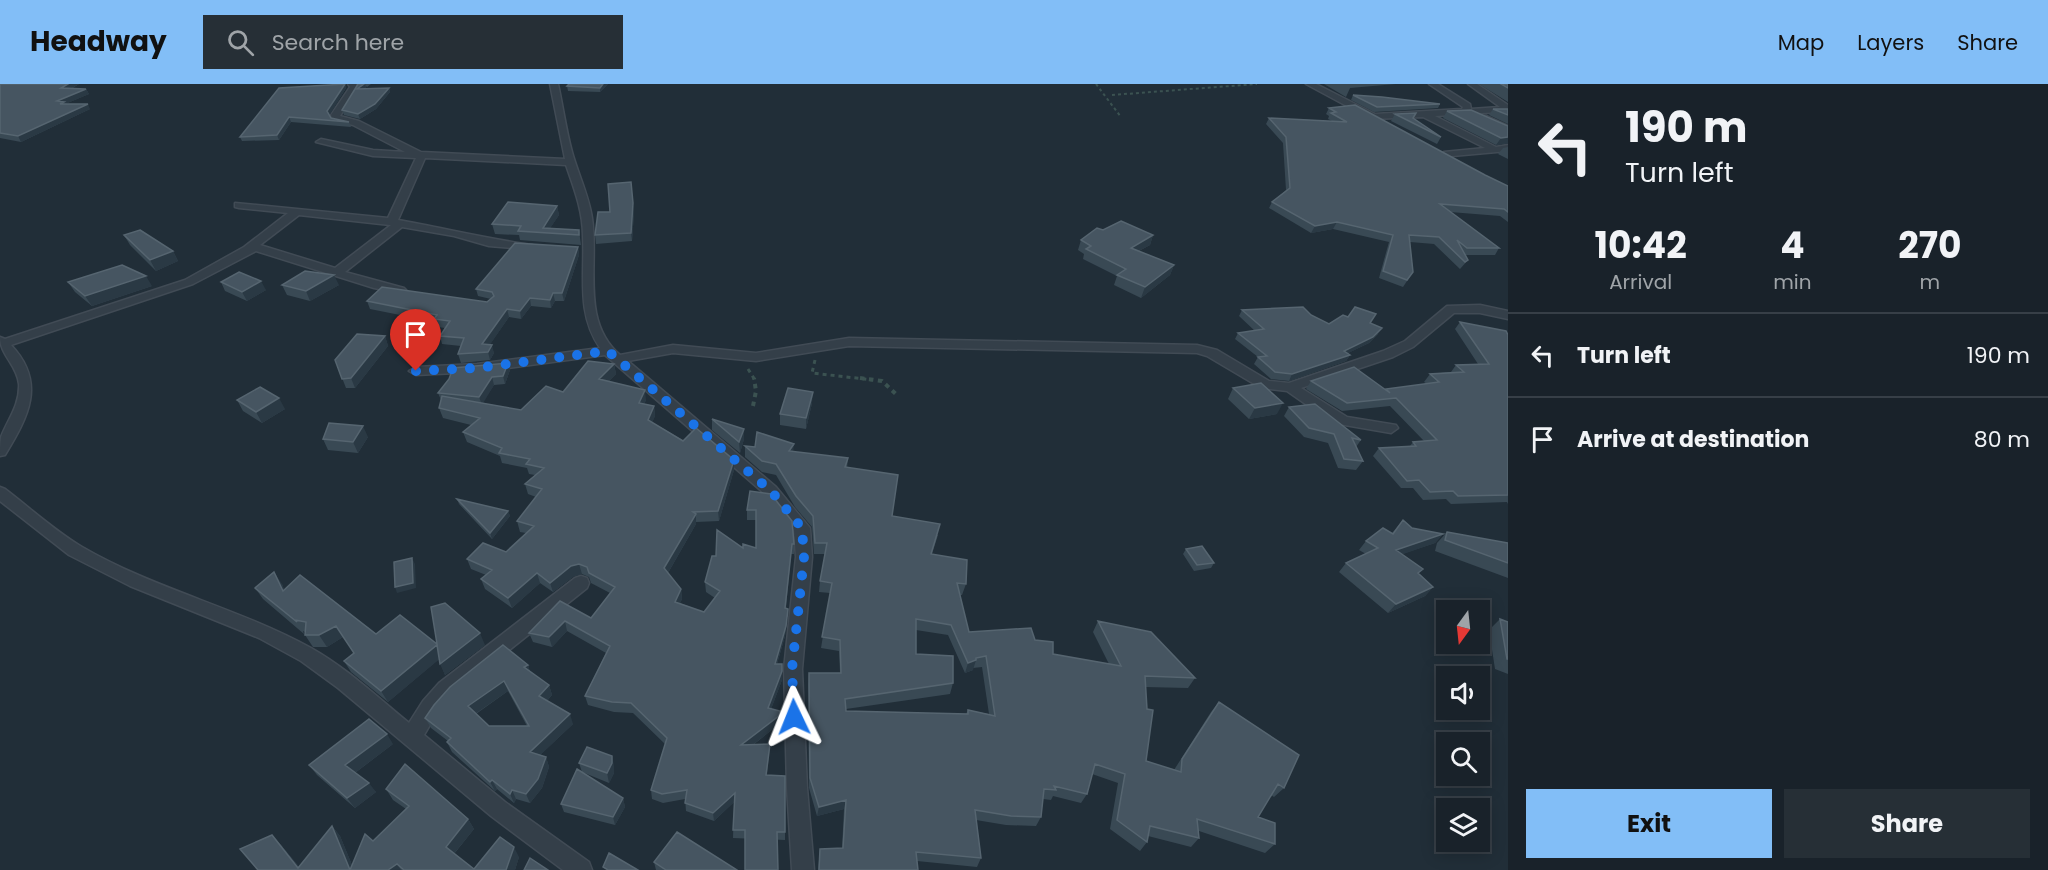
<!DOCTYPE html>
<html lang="en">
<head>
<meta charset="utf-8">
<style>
  body { margin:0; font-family:Poppins,sans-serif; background:#262f36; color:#f1f3f6; height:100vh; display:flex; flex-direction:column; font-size:22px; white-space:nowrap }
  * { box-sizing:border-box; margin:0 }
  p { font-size:20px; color:#9fa4a8 }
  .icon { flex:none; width:33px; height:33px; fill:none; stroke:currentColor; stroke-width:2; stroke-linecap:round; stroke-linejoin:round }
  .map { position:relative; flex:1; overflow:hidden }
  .panel { display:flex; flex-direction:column; background:#19222a; width:540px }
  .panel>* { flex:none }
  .hud { background:#19222a; color:#f1f3f6; overflow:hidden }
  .needle { width:39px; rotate:195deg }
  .tools { position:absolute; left:1436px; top:516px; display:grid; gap:12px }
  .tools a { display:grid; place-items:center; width:54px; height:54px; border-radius:0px; background:#19222a; box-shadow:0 3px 15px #0003,0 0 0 2px #373f47; font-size:30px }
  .pin { position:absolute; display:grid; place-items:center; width:51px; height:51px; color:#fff; margin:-62px -26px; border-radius:50% 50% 50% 0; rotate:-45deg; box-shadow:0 0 6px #0007 }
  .pin .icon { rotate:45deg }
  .me { position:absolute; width:66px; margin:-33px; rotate:358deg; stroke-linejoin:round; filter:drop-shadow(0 0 4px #0008) }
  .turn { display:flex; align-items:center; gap:21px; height:126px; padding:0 18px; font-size:27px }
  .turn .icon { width:78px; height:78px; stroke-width:2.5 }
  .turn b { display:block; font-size:42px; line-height:51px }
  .eta { display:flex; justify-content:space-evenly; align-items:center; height:102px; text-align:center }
  .eta b { font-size:36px; font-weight:700; line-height:42px }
  .primary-button { display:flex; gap:12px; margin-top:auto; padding:12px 18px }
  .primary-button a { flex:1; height:69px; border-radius:0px; background:#82bef7; color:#111; font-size:24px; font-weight:700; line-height:69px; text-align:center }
  .primary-button a+a { background:#262f36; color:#f1f3f6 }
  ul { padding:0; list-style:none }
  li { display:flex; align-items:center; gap:18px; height:84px; padding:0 18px; border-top:2px solid #373f47 }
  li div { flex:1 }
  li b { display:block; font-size:22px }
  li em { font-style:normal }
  header { display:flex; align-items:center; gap:36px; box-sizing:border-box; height:84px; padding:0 30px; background:#82bef7; color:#111 }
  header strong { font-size:28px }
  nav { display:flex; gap:33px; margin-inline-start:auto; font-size:21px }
  .search { width:420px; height:54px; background:#262f36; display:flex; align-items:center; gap:15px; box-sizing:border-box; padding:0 21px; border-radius:0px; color:#9fa4a8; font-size:22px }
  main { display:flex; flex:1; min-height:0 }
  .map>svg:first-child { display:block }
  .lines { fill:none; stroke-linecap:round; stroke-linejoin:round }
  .street-casing { stroke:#414b55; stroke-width:3 }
  .path-far2 { stroke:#3b5251; stroke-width:2; stroke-dasharray:3 3; stroke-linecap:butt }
  .path-far1 { stroke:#3b5251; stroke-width:3; stroke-dasharray:4 4; stroke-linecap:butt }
  .path { stroke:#3b5251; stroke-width:4; stroke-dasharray:4.5 4.5; stroke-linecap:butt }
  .street { fill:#343f49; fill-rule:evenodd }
  .wall { fill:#394954; fill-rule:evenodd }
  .shaded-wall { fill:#2a3944 }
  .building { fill:#465561; stroke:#566570; stroke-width:1.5; fill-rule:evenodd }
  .route { stroke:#1a73e8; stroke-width:10; stroke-dasharray:0 18 }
</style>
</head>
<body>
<header>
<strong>Headway</strong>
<div class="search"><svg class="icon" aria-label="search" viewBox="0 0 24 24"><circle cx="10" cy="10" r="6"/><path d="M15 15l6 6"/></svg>Search here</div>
<nav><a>Map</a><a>Layers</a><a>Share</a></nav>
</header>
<main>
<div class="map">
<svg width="1508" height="786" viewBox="0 0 1508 786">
  <rect width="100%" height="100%" fill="#212e38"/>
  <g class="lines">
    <defs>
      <path id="street" d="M348,0H356L358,3L340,32L359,37L421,68L565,75L550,0H558C563,23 566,46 572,68C578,90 589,112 592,134C599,180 580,237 620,271L673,261L756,269L849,254L1197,261L1217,266L1269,297L1289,299L1383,267L1405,257L1447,222L1480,221L1508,227V235L1480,229H1454L1413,263L1393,273L1301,304L1347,333L1396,341L1398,344L1391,349L1339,340L1327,335L1287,307L1261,304L1207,272L1197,269L849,262L756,277L673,269L628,277L776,403L810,444L812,473L802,585L807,704L814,786H792L787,704L784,585L796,473L794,446L766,411L605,271L477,288L416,291L409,287L416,283L477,280L600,264C576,229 585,192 583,152C583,127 574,104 566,81L425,74L398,136C443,144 487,155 532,161L536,162V166L489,162L454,152L402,143L345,188L404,204L406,206L400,209L374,204L256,167L193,200L11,261C47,299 28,333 5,371L0,372C0,366 0,359 1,353C8,335 20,321 19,300C17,281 0,271 0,253L5,255L185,196L244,163L288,129L239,124L235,123V119L388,134L416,74L373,72L316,58L321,55L373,66L405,68L353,41L333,36L331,31L350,3ZM299,131L390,141H391L335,184L260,161Z
        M1306,0H1316L1375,30L1462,25L1463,23L1429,0H1438L1470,20L1471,25L1500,23L1468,0H1477L1508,21V28L1480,29L1508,42V48L1468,30L1435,32L1496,63L1508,61V67L1441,73L1439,71L1444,68L1485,64L1423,33L1371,35Z
        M0,403L5,405C30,424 55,447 82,463C154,505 238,524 311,564C347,584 378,614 409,639L423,617L439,599L575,494L581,492L587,494L589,499L587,504L453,611L437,629L424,651L505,718L589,778L592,786H563L491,732L338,604L301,577L259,554L130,502L69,471L0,417Z"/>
    </defs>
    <use href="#street" class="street-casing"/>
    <path class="path-far2" d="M1096,0L1121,33
      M1112,11L1257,0"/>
    <path class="path-far1" d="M815,276L812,289L873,296
      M748,285L755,296"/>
    <path class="path" d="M860,294L882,297L897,311
      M753,322L756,307L754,294"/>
    <use href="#street" class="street"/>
  </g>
  <path class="wall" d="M0,0H79L71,5H86L89,10L65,20L90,25L21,58L0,54Z
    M345,0L346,4L329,31L331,34L349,38L351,43L291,38L279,56L242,57L240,53Z
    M358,0H371L367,3L366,2V3L365,4H389L390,8L376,25L360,35L344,31L342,26Z
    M608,0L600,8L568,7L567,2Z
    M1324,0H1396L1350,4L1346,13Z
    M1479,0H1508V18Z
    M1353,11L1440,20L1438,24L1374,28L1351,16Z
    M1329,24L1485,91L1508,102V138L1500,132L1450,128L1499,164L1495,171H1465L1468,176L1460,185L1434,160L1410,158L1413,188L1403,203L1379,194L1389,158L1333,145L1311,149L1269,124L1272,118L1286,106L1283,59L1266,40L1269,34L1332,37L1328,35L1329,32L1326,30Z
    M1493,25H1508V40L1489,31Z
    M1447,27L1508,42V59L1496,61L1443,34Z
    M1395,30L1413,34L1441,53L1437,60L1391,37Z
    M1508,63V75L1498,70L1503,64Z
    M557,122L559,131L550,144L579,146L581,161L520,156L519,151L495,150L492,140Z
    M610,128H634L632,157L596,160L595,151Z
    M1103,146L1153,151L1150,161L1139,167L1174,181L1170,191L1141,214L1114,201L1117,192L1083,175L1084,170L1078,166L1081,156Z
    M124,151L173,167L178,177L156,187L130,161Z
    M578,163L579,171L564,217H555L551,224L531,222L521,235L509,233L490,260L494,269L490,276L461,279L458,270L461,262L442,260L440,252L445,244L437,243L435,238L370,225L367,217L487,218L491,215L478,212L476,205Z
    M68,198L152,202L92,222L75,208Z
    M221,198L266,206L247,217L225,207Z
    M282,201H339L310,217L287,211Z
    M1242,226L1311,231L1329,240L1348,233L1370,239L1378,250L1369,259L1348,269L1350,271L1346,277L1289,297L1271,295L1254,280L1258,273L1235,255L1238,249L1255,247L1239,232Z
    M1460,238L1508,251V420L1507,418L1451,420L1446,415L1423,416L1413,404H1401L1373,372L1379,364L1410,362L1413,358L1424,357L1390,322L1342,327L1306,305L1311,297L1386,306L1427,300L1424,298L1430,290L1451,288L1456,281L1478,280L1455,245Z
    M385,252L388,262L355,304H346L335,276Z
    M508,279L510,286L505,300L494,301L482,319L521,326L563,308L614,280L616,290L609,297L646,316L644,320L654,322L655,332L652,338L734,386L719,437L696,438V440L668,489L681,505L682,515L680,519L704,528L715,514L706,508L705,498L716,472L743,464H756V436H747V426L750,407L794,460V470H791L786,524L788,525L785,552L777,580L782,596L771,625L783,637L753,661L770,660L767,691L785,748V756L733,754L734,718L714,737L686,727L685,715L663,719L652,715L651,706L665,660L633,629L614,628L588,621L585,612L606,569L567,547L552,563L533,558L529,549L560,517L591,534L610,509L591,499L589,493L582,490L574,492L553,508L540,499L512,524L485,505L481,495L486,491L471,485L467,475L506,468L526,449L520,448L517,437L536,413L528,410L525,400L535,391L529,390L527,384L502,379L500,372L467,358L463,348L471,341L443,334L439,324L441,316L438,309Z
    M1233,304L1277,330L1249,335L1228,315Z
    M237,316L285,325L262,339L243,327Z
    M812,319L806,345L780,341V330Z
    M1289,323L1361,356L1356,363L1363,377L1356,386L1338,384L1328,359L1304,353L1284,332Z
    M712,335L744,345V355L740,369L712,346Z
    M368,353L358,369L328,366L323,355Z
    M745,362L848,374L847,384L892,432L938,451L932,470L966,500L962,511H960L969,548L1035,556L1053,570L1109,580L1093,548L1098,537L1195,594L1188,604L1145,603L1146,677L1174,686L1211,628L1219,618L1284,704L1274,713L1271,711L1258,733L1275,760L1265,769L1199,747V754L1191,763L1148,752L1147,758L1140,767L1110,745L1118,699L1092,690L1087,710L1081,719L1053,712L1051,716L1043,715L1041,733L1036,742L1006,741L976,736L981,774L977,783L917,777L918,786H818L820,765L842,764L844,725L817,732L809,704L808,600L809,589H840L839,567L821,564L830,509L819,508L820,497L825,470H814L812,443L795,423L776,391L762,388L745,373ZM916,546L948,551L965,589L973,586V584L982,583L989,630L968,626L966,630L846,627V625L950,610L953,599L916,570Z
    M457,415L508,427L510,432L492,455L459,420Z
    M1403,436L1412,444L1443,450L1435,459L1402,470L1419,490L1433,503L1425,512L1388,529L1339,488L1346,479L1366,470L1359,466L1366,457L1392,449Z
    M1447,448L1508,459V494L1435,467L1437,459Z
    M1186,465L1214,479L1211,484L1194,487L1183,470Z
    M282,500L284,506L376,550L437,560L485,561L445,591L439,575L388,618L351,588L344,577L354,569L343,553L327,563H313L305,551V548L303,547L304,550L263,515L255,504Z
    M1500,535L1508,538V590L1495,585L1489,546Z
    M528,581L530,588L549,601L552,611L547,617L573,640L540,671L546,673L549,683L542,704L530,719L516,715L514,719L497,705L495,707L452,668L447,658L448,657L431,644L425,634ZM508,607L527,642H489L476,630Z
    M393,660L355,689L376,708L355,724L317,691L309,681Z
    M579,679L614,682V689L609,699L582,688L623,714L625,723L615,741L564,728L561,720L582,688Z
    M386,705L468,735L474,745L454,770L474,785L519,773L515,786H258L272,751L281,761L299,783L332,742L340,752L352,781L373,757L406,725L393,716Z
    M654,778L737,786H656Z"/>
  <path class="shaded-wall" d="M68,0H79L63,9L61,4Z
    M345,0L346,4L329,32L327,27Z
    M364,0H365L366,3L359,9L357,5Z
    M603,0H608L600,8V4Z
    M389,4L390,8L376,25L360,35L358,30Z
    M86,5L89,10L65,20L67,23L57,17Z
    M88,20L90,25L21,58L18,52Z
    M289,33L291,38L279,56L277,51Z
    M1508,53V59L1496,61L1501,54Z
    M633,119L634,128L632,157L631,149Z
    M557,122L559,131L547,149L543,144Z
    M1337,138L1333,145L1311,149L1315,142Z
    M1153,151L1150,161L1127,173L1131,164Z
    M578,163L579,171L564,217L562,209Z
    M173,167L178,177L156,187L150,176Z
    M1174,181L1170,191L1141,214L1145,203Z
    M334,191L339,201L310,217L306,207Z
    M146,192L152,202L92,222L85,212Z
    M261,197L266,206L247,217L242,208Z
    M553,209L555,217L551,224L550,216Z
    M530,214L531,222L521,235L520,227Z
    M507,225L509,233L485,268L482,260Z
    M1382,244L1378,250L1369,259L1340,273L1344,267Z
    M385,252L388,262L355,304L351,294Z
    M492,261L494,269L490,276L488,268Z
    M1350,271L1346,277L1289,297L1292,290Z
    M508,279L510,286L505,300L503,292Z
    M614,280L616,290L601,305L599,295Z
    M492,293L494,301L482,321L479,313Z
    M645,306L646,316L640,330L639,319Z
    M813,308L812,319L806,345V334Z
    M279,314L285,325L262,339L256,328Z
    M1283,319L1277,330L1249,335L1255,324Z
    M654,322L655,332L649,346L648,336Z
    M363,342L368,353L358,369L353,358Z
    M744,345V355L740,369L739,358Z
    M794,360L793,371L789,367Z
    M734,376V386L719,437L718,427Z
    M508,427L510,432L492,455L490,449Z
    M696,430V440L665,494L664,484Z
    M1443,450L1435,459L1389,475L1396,466Z
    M412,474L415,480L416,504L397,509L395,503Z
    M579,480L582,490L574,492L553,508L550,499L571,482Z
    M274,488L282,500L290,519L283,507Z
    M537,489L540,499L512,524L508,514Z
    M1433,503L1425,512L1388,529L1396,520Z
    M681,505L682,515L676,528L675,518Z
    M788,525L785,552L774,590L775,580Z
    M565,537L567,547L552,563L549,553Z
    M336,542L343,553L327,563L319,551Z
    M480,549L485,561L445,591L440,580Z
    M437,561L442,573L388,618L381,607Z
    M976,576L973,586L965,589L968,579Z
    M528,581L531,591L524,583Z
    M782,587V596L768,633V624Z
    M504,597L508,607L472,632L468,622Z
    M549,601L552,611L543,621L539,612Z
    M784,628L783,637L741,670V661Z
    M570,630L573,640L534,677L530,668Z
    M387,650L393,660L352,691L345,681Z
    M612,672L614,682V689L609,699L607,689Z
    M546,673L549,683L542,704L530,719L526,710Z
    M492,696L497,705L495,707L490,698Z
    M369,699L376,708L355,724L347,714Z
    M512,706L516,715L514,719L510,710Z
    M735,709V717L714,737L713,729Z
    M623,714L625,723L615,741L613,733Z
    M846,716L844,725L817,732L819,723Z
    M468,735L474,745L452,772L446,763Z
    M332,742L340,752L354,786H350Z
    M272,751L281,761L302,786H300Z
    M514,763L519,773L515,786H506Z
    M397,780L401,786H388Z"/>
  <path class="building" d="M0,0H68L61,4L86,5L57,17L64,18L60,20H88L18,52L0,49Z
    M345,0L327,27L331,34L349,38L289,33L277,51L240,53L279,4Z
    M358,0H364L357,5L389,4L375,20L358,30L342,26Z
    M569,0H603L600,4L567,2Z
    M1501,0H1508V4Z
    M1353,11L1382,13L1440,20L1377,23Z
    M1355,21L1485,91L1508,102V128L1504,125L1440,120L1499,164H1467L1457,156L1468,176L1465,178L1439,153L1409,151L1413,188L1407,196L1383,187L1393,151L1337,138L1315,142L1272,118L1290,104L1286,53L1269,34L1347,38L1331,29L1336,28L1329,24Z
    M1493,25H1508V31Z
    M1471,26L1508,42V53L1501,54L1447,27Z
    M1416,29L1413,34L1441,53L1395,30Z
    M631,98L633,119L631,149L595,151L598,128H610L608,100Z
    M508,118L557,122L543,144L579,146V151L518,147L521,142L492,140Z
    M1121,137L1153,151L1131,164L1174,181L1145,203L1117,191L1126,185L1086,165L1091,162L1081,156L1097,144L1103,146Z
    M140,146L173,167L150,176L124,151Z
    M515,159L578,163L562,209H553L550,216L530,214L520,227L507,225L482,260L492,261L488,268L458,270L464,254L440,252L450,237L434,235L437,231L367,217L382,203L487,218L494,212L492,208L476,205Z
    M122,181L146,192L85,212L68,198Z
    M305,187L334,191L306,207L282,201Z
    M239,188L261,197L242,208L221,198Z
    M1303,223L1311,231L1329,240L1343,231L1348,233L1355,223L1376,230L1370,239L1382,244L1373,253L1344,267L1350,271L1292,290L1275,288L1258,273L1267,272L1238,249L1264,245L1242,226Z
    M1460,238L1506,247L1508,251V411L1458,412L1453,407L1430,408L1419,396L1407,397L1379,364L1416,362L1413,358L1437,356L1396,314L1347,319L1311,297L1354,283L1390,309L1386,305L1439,298L1430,290L1464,288L1456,281L1489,280Z
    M357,250L385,252L351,294L342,295L335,276Z
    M588,277L614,280L599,295L645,306L639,319L654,322L648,336L683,357L696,344L734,376L718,427L693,428L696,430L664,484L681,505L675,518L704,528L720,507L705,498L712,472H716L717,446L743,464V460L756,464V426H747L750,407L771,410L792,437L794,460H792L785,524L788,525L786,542L775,580H782V587L768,624L784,628L741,661L770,660L766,691L785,692V748H777L778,786H745V746H733L735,709L713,729L685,719L687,706L662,710L651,706L667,654L631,619L612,618L585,612L610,562L565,537L549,553L529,549L560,517L591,534L615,503L589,489L587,483L579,480L571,482L550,499L537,489L508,514L481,495L492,486L467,475L483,459L506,468L534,442L517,437L542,405L525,400L544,384L526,380L530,375L499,369L502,364L463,348L480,334L439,324L442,312L521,326L546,302L563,308Z
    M508,279L503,292L492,293L479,313L438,309L449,295L453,284Z
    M1261,299L1283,319L1255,324L1233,304Z
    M260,303L279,314L256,328L237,316Z
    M788,304L813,308L806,334L780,330Z
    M1315,320L1361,356L1352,354L1363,377L1344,375L1334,350L1309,344L1289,323Z
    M712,335L744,345L739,358Z
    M329,339L363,342L353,358L323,355Z
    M757,348L794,360L789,367L848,374L845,383L898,391L892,432L940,440L931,470L967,476L966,500L957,499L969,548L1031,544L1035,556L1053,558V570L1121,582L1098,537L1151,548L1195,594L1145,592L1147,625L1153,626L1146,677L1181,688L1182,675L1219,618L1299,671L1284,704L1278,700L1258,733L1275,739V760L1197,735L1199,754L1150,742L1147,758L1117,736L1125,690L1095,680L1087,710L1054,702L1056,706L1044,705L1041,733L1011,732L975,726L981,774L916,768L918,786H819L820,765L843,764L846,716L819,723L810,694L809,589H841L840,556L822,553L832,499L820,497L827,459H815L813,432L796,412L776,380L762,377L745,362L755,363ZM916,535L951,541L968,579L976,576V574L986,572L995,632L968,626V630L846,627L845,615L953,599V572L916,570Z
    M457,415L508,427L490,449Z
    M1403,436L1412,444L1443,450L1396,466L1423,485L1418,489L1433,503L1396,520L1346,479L1378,464L1366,457L1383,444L1393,450Z
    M1447,448L1508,459V479L1445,456Z
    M1202,462L1214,479L1197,481L1186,465Z
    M412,474L413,499L395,503L394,478Z
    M274,488L283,507L300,491L376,550L400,531L437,560L431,523L445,519L480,549L440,580L437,561L381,607L344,577L354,569L336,542L319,551H305L306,538L295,536L297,538L255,504Z
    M1500,535L1508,538V575H1507Z
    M503,561L528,581L524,583L549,601L539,612L570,630L530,668L546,673L538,695L526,710L512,706L510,710L492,696L490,698L447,658L451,654L425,634L434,621L450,603ZM504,597L529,642H489L468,622Z
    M369,635L387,650L345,681L369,699L347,714L309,681Z
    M587,663L612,672V679L607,689L579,679Z
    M405,680L468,735L446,763L474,785L500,753L514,763L506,786H404L397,780L388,786H350L365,750L373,757L409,722L386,705Z
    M577,685L623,714L613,733L561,720Z
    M332,742L350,786H258L240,765L272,751L298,784Z
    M677,748L737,786H666L654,778Z
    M609,769L638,786H608L603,783Z
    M530,774L548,786H524Z"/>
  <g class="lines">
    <path class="route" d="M416,287L477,284L608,267L771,407L802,444L804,473L792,585L794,633"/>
  </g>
</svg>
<div class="tools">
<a><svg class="needle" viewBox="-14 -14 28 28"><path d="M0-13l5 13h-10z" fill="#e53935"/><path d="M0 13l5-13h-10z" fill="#9fa4a8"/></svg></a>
<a><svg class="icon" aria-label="sound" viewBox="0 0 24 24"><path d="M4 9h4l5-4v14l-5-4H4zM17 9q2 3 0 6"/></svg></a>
<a><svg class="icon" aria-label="search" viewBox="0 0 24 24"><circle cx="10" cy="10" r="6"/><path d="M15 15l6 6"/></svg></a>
<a><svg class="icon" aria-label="layers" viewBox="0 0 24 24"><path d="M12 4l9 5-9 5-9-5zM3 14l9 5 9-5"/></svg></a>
</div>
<div class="pin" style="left:416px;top:287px;background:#d93025"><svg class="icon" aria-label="arrive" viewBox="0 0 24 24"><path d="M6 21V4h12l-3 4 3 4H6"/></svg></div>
<svg class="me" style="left:794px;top:633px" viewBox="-20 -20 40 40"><path d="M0-17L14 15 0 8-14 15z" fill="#1a73e8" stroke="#fff" stroke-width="4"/></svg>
</div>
<section class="panel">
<div class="hud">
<div class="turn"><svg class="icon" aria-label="left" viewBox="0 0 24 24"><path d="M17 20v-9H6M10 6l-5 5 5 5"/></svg><div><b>190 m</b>Turn left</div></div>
</div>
<div class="eta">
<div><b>10:42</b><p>Arrival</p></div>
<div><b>4</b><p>min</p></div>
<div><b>270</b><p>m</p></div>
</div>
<ul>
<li><svg class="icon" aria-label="left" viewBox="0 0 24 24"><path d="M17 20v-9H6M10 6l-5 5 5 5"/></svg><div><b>Turn left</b></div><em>190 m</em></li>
<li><svg class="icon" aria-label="arrive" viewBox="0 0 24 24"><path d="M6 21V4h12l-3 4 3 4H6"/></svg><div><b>Arrive at destination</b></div><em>80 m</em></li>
</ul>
<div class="primary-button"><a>Exit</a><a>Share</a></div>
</section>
</main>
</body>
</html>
